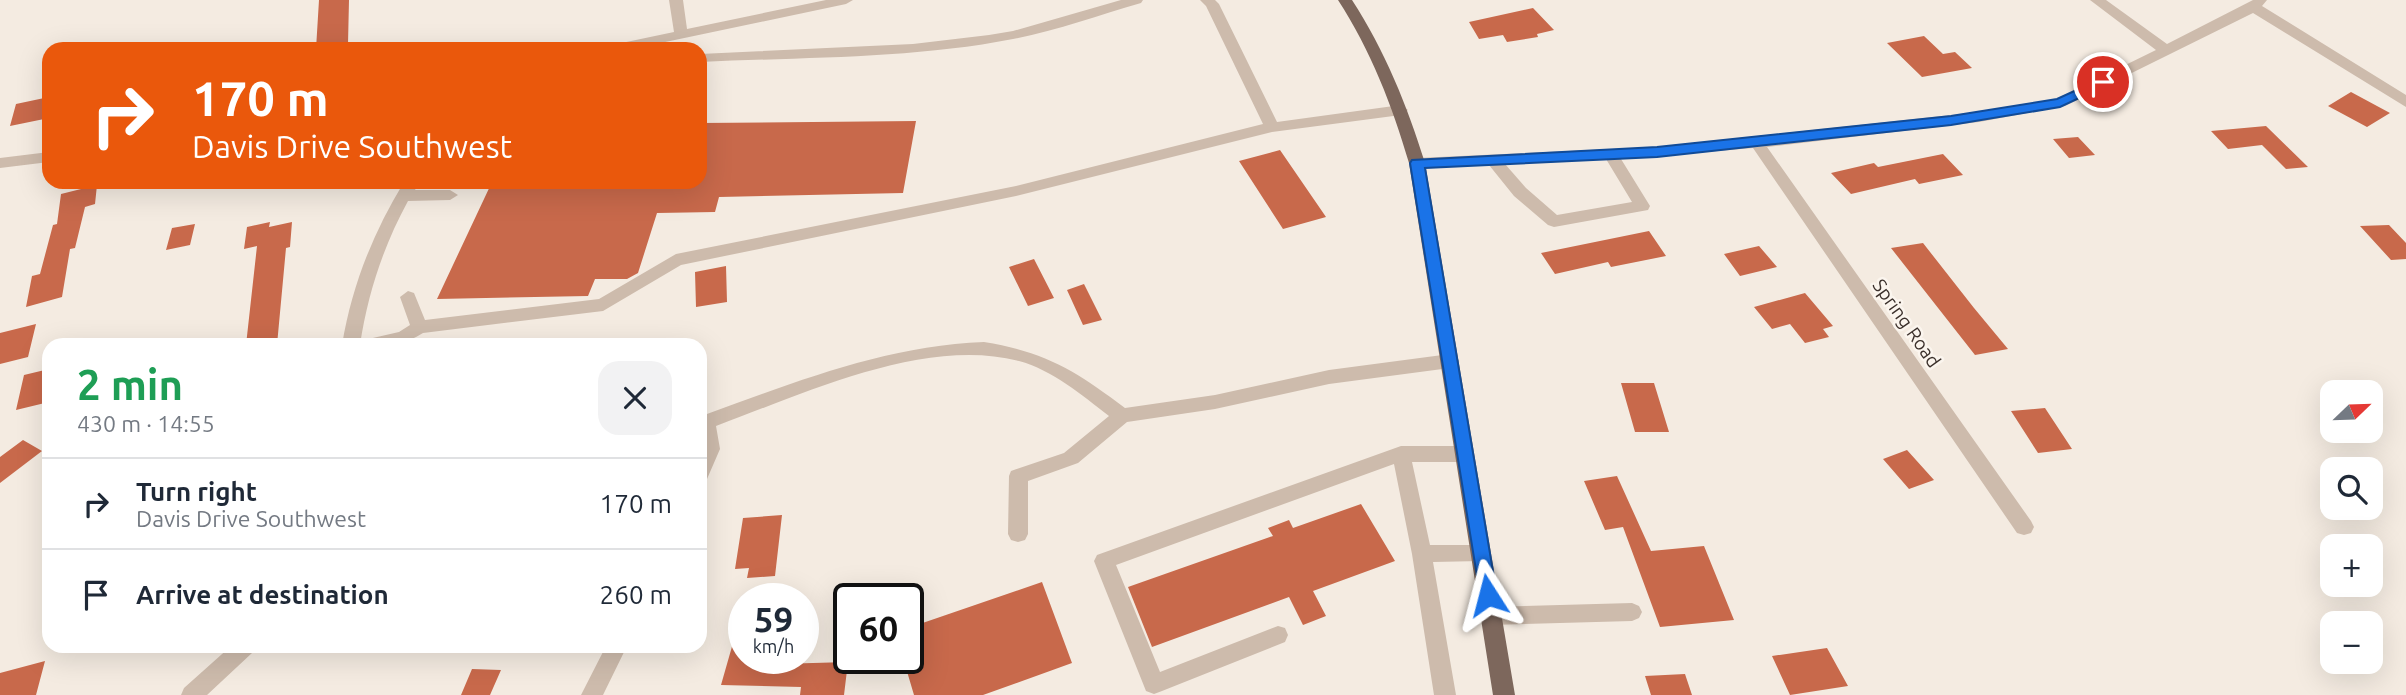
<!DOCTYPE html>
<html lang="en">
<head>
<meta charset="utf-8">
<style>
  body { margin:0; font-family:Ubuntu,sans-serif; background:#f2f2f3; color:#1f2937; height:100vh; display:flex; flex-direction:column; font-size:26px; white-space:nowrap }
  * { box-sizing:border-box; margin:0 }
  p { font-size:23px; color:#747a83 }
  .icon { flex:none; width:38px; height:38px; fill:none; stroke:currentColor; stroke-width:2; stroke-linecap:round; stroke-linejoin:round }
  .map { position:relative; flex:1; overflow:hidden }
  .sheet { position:absolute; left:42px; top:338px; width:665px; height:315px; display:flex; flex-direction:column; background:#fff; border-radius:21px; box-shadow:0 7px 28px #0002 }
  .sheet>* { flex:none }
  .hud { position:absolute; left:42px; top:42px; width:665px; height:147px; border-radius:21px; box-shadow:0 7px 28px #0002; background:#ea580c; color:#fff; overflow:hidden }
  .needle { width:46px; rotate:67deg }
  .controls { position:absolute; left:2320px; top:380px; display:grid; gap:14px }
  .controls a { display:grid; place-items:center; width:63px; height:63px; border-radius:14px; background:#fff; box-shadow:0 7px 28px #0002; font-size:35px }
  .speed { position:absolute; left:728px; top:583px; display:flex; gap:14px; font-size:35px; font-weight:700; text-align:center }
  .speed>* { display:grid; place-content:center; width:91px; height:91px; border-radius:50%; background:#fff; box-shadow:0 7px 28px #0002; line-height:1 }
  .speed small { font-size:18px; font-weight:400 }
  .speed .limit { border:4px solid #111; border-radius:10px; background:#fff; color:#111 }
  .pin { position:absolute; display:grid; place-items:center; width:60px; height:60px; color:#fff; margin:-30px; border:4px solid #fff; border-radius:50%; box-shadow:0 2px 7px #0007 }
  .me { position:absolute; width:77px; margin:-38px; rotate:351deg; stroke-linejoin:round; filter:drop-shadow(0 0 5px #0008) }
  .turn { display:flex; align-items:center; gap:24px; height:147px; padding:0 35px; font-size:32px }
  .turn .icon { width:91px; height:91px; stroke-width:2.5 }
  .turn b { display:block; font-size:49px; line-height:60px }
  .round { display:grid; place-items:center; flex:none; width:74px; height:74px; border-radius:21px; background:#f2f2f3 }
  .headline { display:flex; align-items:center; justify-content:space-between; height:119px; padding:0 35px }
  h1 { font-size:42px; font-weight:700; line-height:52px; color:#1e9e55 }
  ul { padding:0; list-style:none }
  li { display:flex; align-items:center; gap:21px; height:91px; padding:0 35px; border-top:2px solid #e0e1e3 }
  li div { flex:1 }
  li b { display:block; font-size:26px }
  li em { font-style:normal }
  .map>svg:first-child { display:block }
  .building { fill:#c8694b }
  .lines { fill:none; stroke-linecap:round; stroke-linejoin:round }
  .minor { fill:#cdbbac; fill-rule:evenodd }
  .major { fill:#7d675c; fill-rule:evenodd }
  .route { fill:#1a73e8; stroke:#114b97; stroke-width:2 }
  .labels { text-anchor:middle; stroke-width:5; stroke-linejoin:round; paint-order:stroke }
  .street-label { font-size:19px; fill:#3b302b; stroke:#fbf5ee }
</style>
</head>
<body>
<div class="map">
<svg width="2406" height="695" viewBox="0 0 2406 695">
  <rect width="100%" height="100%" fill="#f4ebe1"/>
  <path class="building" d="M319,0H349L348,44L316,49Z
    M1533,8L1554,30L1537,34L1538,37L1507,42L1503,35L1479,39L1469,22Z
    M1924,36L1943,54L1955,52L1972,68L1922,77L1887,43Z
    M2351,92L2390,113L2367,127L2328,106Z
    M49,97V118L10,126L16,104Z
    M916,121L903,193L719,197L715,212L657,213L638,273L627,279H595L588,296L437,299L492,182H700V123Z
    M2266,126L2308,167L2286,169L2262,145L2228,149L2211,131Z
    M2078,137L2095,155L2069,158L2053,139Z
    M1280,150L1326,217L1283,229L1239,161Z
    M1943,154L1963,175L1919,184L1915,179L1851,194L1831,173L1874,163L1878,167Z
    M97,185L95,204L85,207L75,248L70,249L62,297L26,307L32,276L40,274L53,225L57,224L61,194Z
    M270,222L269,227L292,222L290,247L286,248L277,345H246L257,246L244,249L247,227Z
    M195,224L190,245L166,250L172,228Z
    M2389,225L2406,243V259L2391,260L2360,226Z
    M1649,231L1666,256L1611,267L1608,262L1555,274L1541,253Z
    M1923,243L1974,308L2008,349L1975,355L1891,248Z
    M1759,246L1777,267L1740,276L1724,254Z
    M1034,259L1054,298L1028,306L1009,267Z
    M726,266L727,302L696,307L695,272Z
    M1084,284L1102,320L1083,325L1067,290Z
    M1805,293L1833,326L1823,329L1829,337L1805,343L1790,324L1772,329L1754,307Z
    M36,324L28,357L0,364V333Z
    M49,369V402L16,410L24,375Z
    M1621,383H1654L1669,432H1635Z
    M2045,408L2072,449L2038,453L2011,411Z
    M23,440L42,451L0,483V457Z
    M1907,450L1934,480L1909,489L1883,459Z
    M1617,476L1651,551L1704,546L1734,620L1660,627L1623,527L1605,530L1584,481Z
    M1361,504L1395,561L1313,591L1326,616L1303,625L1289,597L1152,647L1128,587L1273,536L1268,528L1289,520L1293,528Z
    M782,515L775,576L747,578L749,568L735,569L743,518Z
    M1042,582L1072,663L983,695H914L903,658H908V628Z
    M739,622H744V658H780L778,664L848,662L844,695H800L801,687L721,685Z
    M1827,648L1848,686L1790,695L1772,656Z
    M45,661L36,695H0V673Z
    M472,669L501,670L490,695H461Z
    M1685,674L1692,695H1651L1645,676Z"/>
  <g class="lines">
    <path class="minor" d="M669,0H683L687,29L826,0H853L846,4L632,49H605L612,45L674,32Z
      M1121,0H1143L1141,3C1099,15 1056,31 1013,39C911,59 804,57 700,62V54L913,44L989,35L1013,31Z
      M1200,0H1215L1219,4L1277,122L1401,105L1408,110L1401,115L1272,132L1016,196L681,265L603,311L423,333C403,346 385,345 361,345L364,340L399,332L410,325L400,297L408,291L414,293L425,320L599,299L676,254L1016,186L1263,124L1206,6Z
      M2090,0H2106L2167,44L2253,0H2267L2262,6L2406,95V107L2253,13L2065,106L1979,122L1767,147L2031,521L2034,527L2031,533L2024,535L2017,533L1753,148L1621,159L1650,206L1648,210L1554,227L1548,225L1514,196L1489,165L1417,168L1409,163L1417,158L1656,147L1979,112L2056,99L2156,50ZM1606,159L1632,202L1557,215L1526,188L1505,164Z
      M49,152V162L0,168V158Z
      M404,182H420L415,190H450L458,195L450,200L408,201C383,247 368,293 360,345H342C352,285 373,233 404,182Z
      M984,342C1046,352 1076,371 1125,408L1215,395L1329,370L1450,354L1456,356L1459,361L1456,366L1450,368L1329,384L1215,409L1127,422L1078,463L1028,481V534L1025,540L1018,542L1011,540L1008,534L1009,476L1011,471L1064,453L1109,416C1082,395 1052,370 1019,361C925,336 803,394 716,426L720,449L707,479L700,482V412L707,414C798,381 886,346 984,342Z
      M1401,446H1465L1472,449L1474,454L1472,459L1465,462H1412L1430,545H1481L1488,547L1491,553L1488,559L1481,561L1433,562L1456,695H1434L1412,554L1394,464L1116,565L1160,672L1278,626L1285,628L1288,635L1285,642L1162,691L1154,694L1146,691L1094,561L1097,555Z
      M1632,603L1639,606L1642,612L1639,618L1632,621L1491,625L1484,622L1481,616L1484,610L1491,607Z
      M231,646H255L252,653L207,695H181L184,688Z
      M606,646H627L603,695H581Z"/>
    <path class="major" d="M1338,0H1352C1385,51 1407,105 1425,163L1515,695H1493L1409,163C1392,105 1371,51 1338,0Z"/>
  </g>
  <path class="route" d="M2103,78L2109,82L2107,85L2060,107L1951,125L1657,157L1425,168L1497,595L1494,601L1488,603L1481,601L1410,163L1412,160L1657,147L1951,116L2057,99Z"/>
  <g class="labels">
    <g class="street-label">
      <text transform="translate(1907 323) rotate(55)" y="7">Spring Road</text>
    </g>
  </g>
</svg>
<div class="controls">
<a><svg class="needle" viewBox="-14 -14 28 28"><path d="M0-13l5 13h-10z" fill="#e53935"/><path d="M0 13l5-13h-10z" fill="#747a83"/></svg></a>
<a><svg class="icon" aria-label="search" viewBox="0 0 24 24"><circle cx="10" cy="10" r="6"/><path d="M15 15l6 6"/></svg></a>
<a>+</a>
<a>−</a>
</div>
<div class="speed"><div>59<small>km/h</small></div><div class="limit">60</div></div>
<div class="pin" style="left:2103px;top:82px;background:#d93025"><svg class="icon" aria-label="arrive" viewBox="0 0 24 24"><path d="M6 21V4h12l-3 4 3 4H6"/></svg></div>
<svg class="me" style="left:1488px;top:595px" viewBox="-20 -20 40 40"><path d="M0-17L14 15 0 8-14 15z" fill="#1a73e8" stroke="#fff" stroke-width="4"/></svg>
<div class="hud">
<div class="turn"><svg class="icon" aria-label="right" viewBox="0 0 24 24"><path d="M7 20v-9h11M14 6l5 5-5 5"/></svg><div><b>170 m</b>Davis Drive Southwest</div></div>
</div>
<section class="sheet">
<div class="headline"><div><h1>2 min</h1><p>430 m · 14:55</p></div><a class="round"><svg class="icon" aria-label="close" viewBox="0 0 24 24"><path d="M6 6l12 12M18 6L6 18"/></svg></a></div>
<ul>
<li><svg class="icon" aria-label="right" viewBox="0 0 24 24"><path d="M7 20v-9h11M14 6l5 5-5 5"/></svg><div><b>Turn right</b><p>Davis Drive Southwest</p></div><em>170 m</em></li>
<li><svg class="icon" aria-label="arrive" viewBox="0 0 24 24"><path d="M6 21V4h12l-3 4 3 4H6"/></svg><div><b>Arrive at destination</b></div><em>260 m</em></li>
</ul>
</section>
</div>
</body>
</html>
